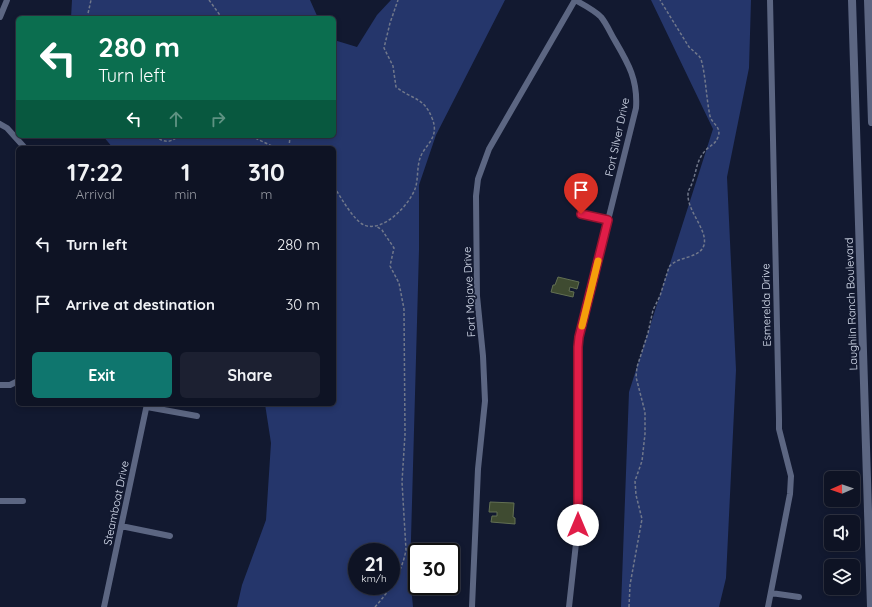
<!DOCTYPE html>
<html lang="en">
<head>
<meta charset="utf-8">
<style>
  body { margin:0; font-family:Quicksand,sans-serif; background:#1c2031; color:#f1f3f6; height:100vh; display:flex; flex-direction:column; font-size:15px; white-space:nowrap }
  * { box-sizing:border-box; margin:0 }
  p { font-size:13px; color:#9b9ea6 }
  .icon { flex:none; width:22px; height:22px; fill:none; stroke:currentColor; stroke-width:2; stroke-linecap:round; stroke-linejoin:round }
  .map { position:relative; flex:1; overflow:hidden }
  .panel { position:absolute; left:16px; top:146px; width:320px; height:260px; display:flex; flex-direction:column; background:#0e1324; border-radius:6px; box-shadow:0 2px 6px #0003,0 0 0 1px #2e3241 }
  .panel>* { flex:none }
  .banner { position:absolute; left:16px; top:16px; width:320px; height:122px; border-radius:6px; box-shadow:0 2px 6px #0003,0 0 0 1px #2e3241; background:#0b6e4f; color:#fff; overflow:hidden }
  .needle { width:26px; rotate:268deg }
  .tools { position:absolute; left:824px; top:471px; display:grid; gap:8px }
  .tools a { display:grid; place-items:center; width:36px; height:36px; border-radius:6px; background:#0e1324; box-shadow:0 2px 6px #0003,0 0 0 1px #2e3241; font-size:20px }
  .speed { position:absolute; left:348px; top:543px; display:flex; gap:8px; font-size:20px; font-weight:700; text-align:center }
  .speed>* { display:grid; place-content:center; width:52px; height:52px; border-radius:50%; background:#0e1324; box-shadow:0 2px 6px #0003,0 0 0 1px #2e3241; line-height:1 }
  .speed small { font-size:10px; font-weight:400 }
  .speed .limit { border:2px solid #111; border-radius:6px; background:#fff; color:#111 }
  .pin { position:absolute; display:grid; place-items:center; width:34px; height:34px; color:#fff; margin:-41px -17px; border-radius:50% 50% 50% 0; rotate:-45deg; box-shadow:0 0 4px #0007 }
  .pin .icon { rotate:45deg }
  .me { position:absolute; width:44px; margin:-22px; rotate:0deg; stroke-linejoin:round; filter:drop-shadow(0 0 3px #0008) }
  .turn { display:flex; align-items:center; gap:14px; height:84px; padding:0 16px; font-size:18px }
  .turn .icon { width:52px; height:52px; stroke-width:2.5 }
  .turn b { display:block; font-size:28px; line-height:34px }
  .lanes { display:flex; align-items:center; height:38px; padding:0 16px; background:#0003; justify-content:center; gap:20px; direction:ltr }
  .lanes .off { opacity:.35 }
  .eta { display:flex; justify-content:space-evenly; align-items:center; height:68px; text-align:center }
  .eta b { font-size:24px; font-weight:700; line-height:28px }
  .action { display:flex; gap:8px; margin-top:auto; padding:8px 16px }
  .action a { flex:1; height:46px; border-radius:6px; background:#0f766e; color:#fff; font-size:16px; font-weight:700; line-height:46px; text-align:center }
  .action a+a { background:#1c2031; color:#f1f3f6 }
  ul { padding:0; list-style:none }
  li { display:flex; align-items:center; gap:12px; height:60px; padding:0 16px }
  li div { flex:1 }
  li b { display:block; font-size:15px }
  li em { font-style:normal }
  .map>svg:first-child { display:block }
  .green { fill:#25366b; fill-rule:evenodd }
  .building { fill:#3f4b31; stroke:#637053 }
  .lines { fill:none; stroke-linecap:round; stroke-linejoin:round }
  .path { stroke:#71788b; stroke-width:1.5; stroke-dasharray:3 2; stroke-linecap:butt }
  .minor { stroke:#5c6682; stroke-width:6 }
  .tertiary { stroke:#5c6682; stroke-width:8 }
  .route-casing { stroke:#92132f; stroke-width:10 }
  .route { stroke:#e11d48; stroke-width:7 }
  .slow { stroke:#f59e0b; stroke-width:7 }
  .labels { text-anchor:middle; stroke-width:3.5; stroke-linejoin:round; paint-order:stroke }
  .street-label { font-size:11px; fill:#dae1f1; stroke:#121930 }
</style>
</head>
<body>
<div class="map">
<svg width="872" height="607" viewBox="0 0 872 607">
  <rect width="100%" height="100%" fill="#121930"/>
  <path class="green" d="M72,0H310L318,18H71Z
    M391,0H505L436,135L419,185V250L410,575L413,607H237L242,585L266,520L271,443L265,404H334V148H113L103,136H334V40L357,47L377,15ZM357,552H391V586H357Z
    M651,0H751L749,68L727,177L736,370L726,578L719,607H621L629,392L713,129Z"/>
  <path class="building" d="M558,277L579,282L577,289L570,287L569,291L574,292L573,297L551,292L553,285H555Z
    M490,502L514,503L513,517L515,518V524L491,522L492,516H497V512H489Z"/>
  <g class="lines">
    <path class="path" d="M209,0L222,18
      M87,18L91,0
      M155,136C164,143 170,143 179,136
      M251,136L276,148
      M289,148L290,136
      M334,187C341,197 353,220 364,225C383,233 409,205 415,189C418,181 417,171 419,162C422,145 441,140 432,118C424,97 411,99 396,87L393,66L384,48L390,23L398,0
      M375,607C390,590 402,572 406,550L402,482L405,434L404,309L399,283L390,266L394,248L382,230L376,226
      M629,607L630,585L642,519L636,495L635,481L642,461L645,434V412L636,377L637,367L648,333L653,310L660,296L669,267C677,256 700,259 704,245C708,230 687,211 688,194C688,190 691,187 692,183C697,171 696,160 706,150C710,145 715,145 718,137C722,127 712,124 710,116C706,97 706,77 701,59L699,56L689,47L660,0"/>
    <path class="minor" d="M0,17L7,0
      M0,124L7,128L25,148
      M581,214L608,220
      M0,385H10L18,381
      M147,407L197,416
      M0,501H23
      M121,526L170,536
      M771,593L799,597
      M104,607L147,404
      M472,607L478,469L485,401L483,356L477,296L476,196L478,179L489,149L575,0
      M569,607L578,525L577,357L579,337L636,108C638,79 628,63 614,39C610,32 606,23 601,17C594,10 584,5 575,0
      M768,607L790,494L791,476L779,429V419L770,0"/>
    <path class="tertiary" d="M852,0L871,607
      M868,0L872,122"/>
  </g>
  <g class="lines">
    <defs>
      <path id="route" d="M578,525V347L579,337L608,220L581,214"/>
    </defs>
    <use href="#route" class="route-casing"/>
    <use href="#route" class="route"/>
    <path class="slow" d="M582,326L598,261"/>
  </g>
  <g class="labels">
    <g class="street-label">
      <text transform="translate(617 137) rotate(-78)" y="4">Fort Silver Drive</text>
      <text transform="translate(469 292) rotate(-93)" y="4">Fort Mojave Drive</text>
      <text transform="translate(851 304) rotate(-92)" y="4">Laughlin Ranch Boulevard</text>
      <text transform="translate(766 305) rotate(-91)" y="4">Esmerelda Drive</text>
      <text transform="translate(116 503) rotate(-78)" y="4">Steamboat Drive</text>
    </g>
  </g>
</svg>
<div class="tools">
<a><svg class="needle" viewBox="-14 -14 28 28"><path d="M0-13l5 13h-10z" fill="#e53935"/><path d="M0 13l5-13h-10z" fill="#9b9ea6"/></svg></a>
<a><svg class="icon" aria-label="sound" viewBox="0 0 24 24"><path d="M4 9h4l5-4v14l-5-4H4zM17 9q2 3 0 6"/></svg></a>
<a><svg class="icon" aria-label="layers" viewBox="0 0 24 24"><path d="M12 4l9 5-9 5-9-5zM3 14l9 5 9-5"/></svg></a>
</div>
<div class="speed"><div>21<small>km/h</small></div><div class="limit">30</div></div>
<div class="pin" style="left:581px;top:214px;background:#d93025"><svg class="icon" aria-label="arrive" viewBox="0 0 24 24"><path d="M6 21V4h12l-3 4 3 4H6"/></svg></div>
<svg class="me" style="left:578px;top:525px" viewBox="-20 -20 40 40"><circle r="19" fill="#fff"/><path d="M0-13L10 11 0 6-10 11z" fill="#e11d48"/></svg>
<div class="banner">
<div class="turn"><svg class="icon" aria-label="left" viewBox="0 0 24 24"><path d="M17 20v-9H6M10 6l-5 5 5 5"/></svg><div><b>280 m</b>Turn left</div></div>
<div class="lanes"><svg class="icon" aria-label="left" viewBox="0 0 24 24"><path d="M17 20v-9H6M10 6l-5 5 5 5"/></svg><svg class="icon off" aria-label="ahead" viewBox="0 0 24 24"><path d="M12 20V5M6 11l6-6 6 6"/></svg><svg class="icon off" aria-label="right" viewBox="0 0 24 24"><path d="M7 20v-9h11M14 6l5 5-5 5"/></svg></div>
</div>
<section class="panel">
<div class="eta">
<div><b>17:22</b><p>Arrival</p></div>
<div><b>1</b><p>min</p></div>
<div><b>310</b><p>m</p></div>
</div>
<ul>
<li><svg class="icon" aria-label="left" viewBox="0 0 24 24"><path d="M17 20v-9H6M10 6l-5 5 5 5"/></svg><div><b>Turn left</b></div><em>280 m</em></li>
<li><svg class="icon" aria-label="arrive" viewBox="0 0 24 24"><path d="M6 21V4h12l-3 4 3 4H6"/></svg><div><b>Arrive at destination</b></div><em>30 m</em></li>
</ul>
<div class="action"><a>Exit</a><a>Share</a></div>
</section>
</div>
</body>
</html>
